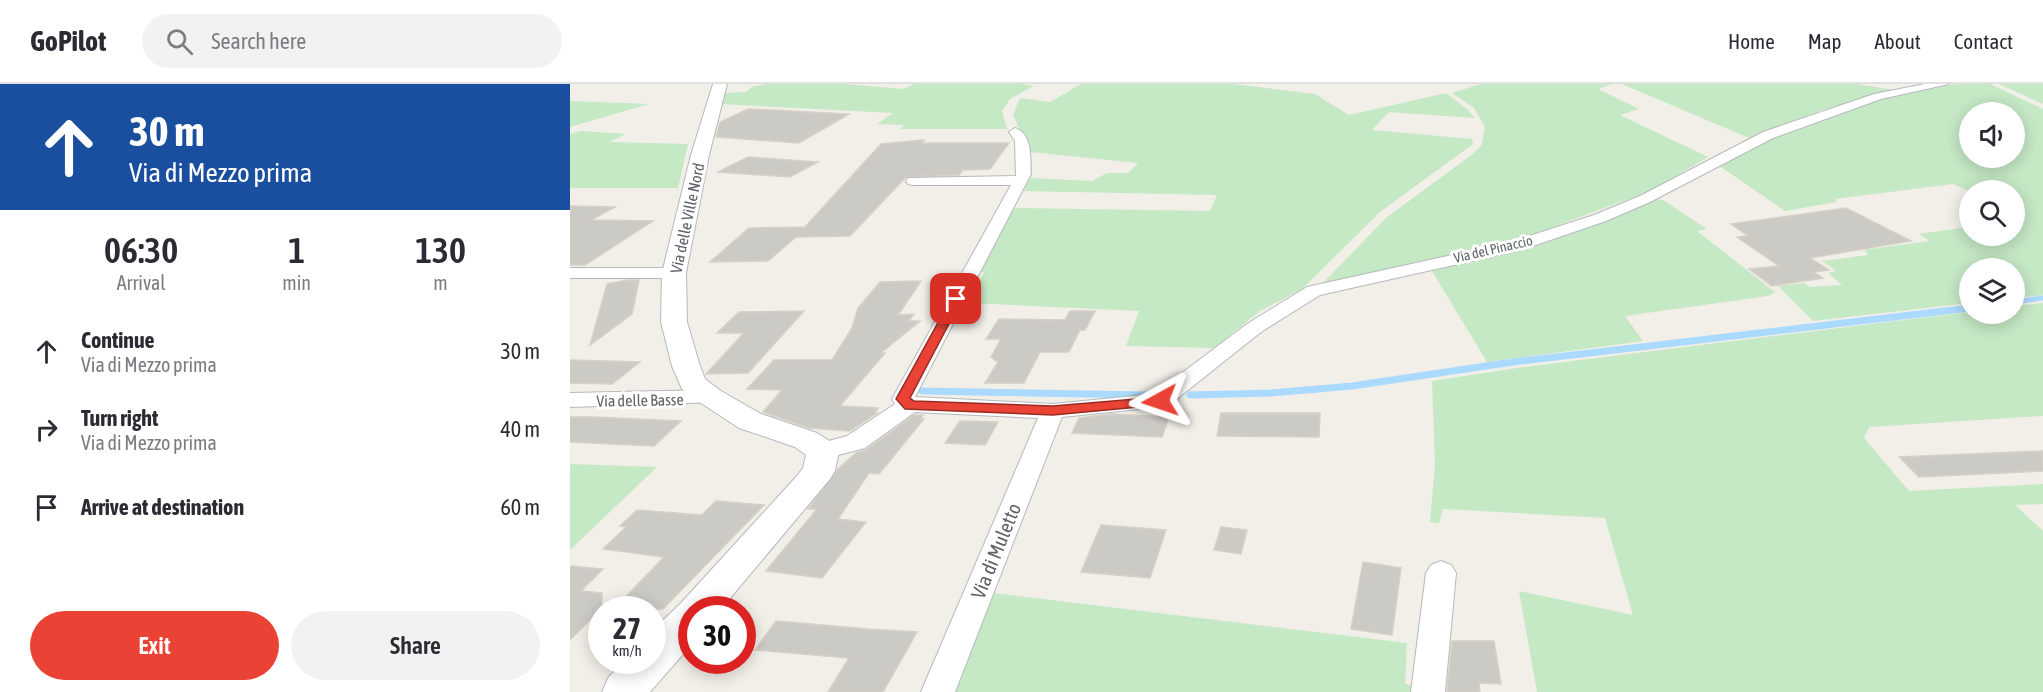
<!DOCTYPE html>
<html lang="en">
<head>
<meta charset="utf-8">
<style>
  body { margin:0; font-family:"Asap Condensed",sans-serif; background:#f2f2f3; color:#2b2b33; height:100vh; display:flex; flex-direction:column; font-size:22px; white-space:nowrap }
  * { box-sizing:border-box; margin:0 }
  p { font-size:20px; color:#7c7c81 }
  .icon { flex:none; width:33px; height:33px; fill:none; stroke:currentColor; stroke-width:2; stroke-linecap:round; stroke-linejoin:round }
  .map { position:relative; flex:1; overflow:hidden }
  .sheet { display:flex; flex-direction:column; background:#fff; width:570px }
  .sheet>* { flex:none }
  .banner { background:#1a4fa0; color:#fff; overflow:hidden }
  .fabs { position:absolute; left:1389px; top:18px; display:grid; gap:12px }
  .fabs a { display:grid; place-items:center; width:66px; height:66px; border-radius:50%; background:#fff; box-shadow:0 3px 15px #0003; font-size:30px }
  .speed { position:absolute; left:18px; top:512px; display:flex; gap:12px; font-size:30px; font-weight:700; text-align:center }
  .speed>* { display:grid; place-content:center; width:78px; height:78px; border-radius:50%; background:#fff; box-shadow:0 3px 15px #0003; line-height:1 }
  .speed small { font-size:15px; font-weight:400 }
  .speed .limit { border:9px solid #d22; background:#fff; color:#111 }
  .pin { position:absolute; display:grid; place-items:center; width:51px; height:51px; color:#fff; margin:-26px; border-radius:12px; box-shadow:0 3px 9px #0006 }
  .me { position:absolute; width:66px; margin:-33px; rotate:265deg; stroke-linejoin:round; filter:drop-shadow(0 0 4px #0008) }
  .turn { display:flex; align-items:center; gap:21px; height:126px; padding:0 30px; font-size:27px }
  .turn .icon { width:78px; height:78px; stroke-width:2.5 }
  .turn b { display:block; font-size:42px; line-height:51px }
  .eta { display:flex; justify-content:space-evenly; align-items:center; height:102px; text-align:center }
  .eta b { font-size:36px; font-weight:600; line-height:42px }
  .button { display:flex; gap:12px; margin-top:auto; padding:12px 30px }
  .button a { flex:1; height:69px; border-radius:36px; background:#ea4335; color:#fff; font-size:24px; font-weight:600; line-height:69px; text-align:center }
  .button a+a { background:#f2f2f3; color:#2b2b33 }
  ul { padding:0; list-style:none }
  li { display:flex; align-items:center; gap:18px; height:78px; padding:0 30px }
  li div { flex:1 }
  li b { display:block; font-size:22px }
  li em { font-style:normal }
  header { display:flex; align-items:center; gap:36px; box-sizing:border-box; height:84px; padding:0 30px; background:#fff; border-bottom:2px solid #e1e1e2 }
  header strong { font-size:28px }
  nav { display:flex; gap:33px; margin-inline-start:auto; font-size:21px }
  .search { width:420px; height:54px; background:#f2f2f3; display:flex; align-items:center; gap:15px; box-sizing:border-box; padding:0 21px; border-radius:33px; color:#7c7c81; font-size:22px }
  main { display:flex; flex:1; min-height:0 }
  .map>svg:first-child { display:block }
  .green { fill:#c5e8c5; fill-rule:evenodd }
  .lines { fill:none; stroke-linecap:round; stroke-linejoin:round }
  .stream-far1 { stroke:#aadaff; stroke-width:5 }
  .stream { stroke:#aadaff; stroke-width:7 }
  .building { fill:#cccac5; stroke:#d6d1c6; stroke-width:1.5 }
  .minor-casing { stroke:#b5b8bc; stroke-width:2 }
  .tertiary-casing { stroke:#b5b8bc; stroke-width:2 }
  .minor { fill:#fff; fill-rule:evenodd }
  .tertiary { fill:#fff; fill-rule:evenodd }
  .route { fill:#ea4335; stroke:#982c22; stroke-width:1.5 }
  .labels { text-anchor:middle; stroke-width:6; stroke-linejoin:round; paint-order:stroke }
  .far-street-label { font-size:14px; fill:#5f6368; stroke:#fff }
  .street-label { font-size:16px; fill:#5f6368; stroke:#fff }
  .near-street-label { font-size:20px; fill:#5f6368; stroke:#fff }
</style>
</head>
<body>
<header>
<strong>GoPilot</strong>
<div class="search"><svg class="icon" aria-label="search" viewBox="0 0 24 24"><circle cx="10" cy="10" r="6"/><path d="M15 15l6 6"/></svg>Search here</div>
<nav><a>Home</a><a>Map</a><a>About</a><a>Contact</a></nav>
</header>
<main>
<section class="sheet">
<div class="banner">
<div class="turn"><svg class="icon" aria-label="ahead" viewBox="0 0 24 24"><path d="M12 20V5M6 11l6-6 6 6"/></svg><div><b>30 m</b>Via di Mezzo prima</div></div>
</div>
<div class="eta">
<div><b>06:30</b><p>Arrival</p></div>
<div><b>1</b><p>min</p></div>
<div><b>130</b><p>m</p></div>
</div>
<ul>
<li><svg class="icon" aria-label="ahead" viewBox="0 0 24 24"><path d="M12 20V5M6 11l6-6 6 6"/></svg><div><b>Continue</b><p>Via di Mezzo prima</p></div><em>30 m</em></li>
<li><svg class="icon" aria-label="right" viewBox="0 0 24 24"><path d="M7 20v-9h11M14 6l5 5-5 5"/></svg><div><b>Turn right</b><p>Via di Mezzo prima</p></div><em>40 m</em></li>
<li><svg class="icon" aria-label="arrive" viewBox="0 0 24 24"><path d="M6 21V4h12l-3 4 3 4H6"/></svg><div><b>Arrive at destination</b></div><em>60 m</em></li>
</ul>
<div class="button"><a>Exit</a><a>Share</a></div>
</section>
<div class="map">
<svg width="1473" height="608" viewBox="0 0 1473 608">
  <rect width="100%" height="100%" fill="#f1efe8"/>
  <path class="green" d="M196,0H275L334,5L344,0H451L464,2L440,15L432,27L437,45H331L334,41L307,40L323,29L149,20L155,9L176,8L182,3Z
    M511,0H664L745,10L779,31L876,9L898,26L905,34L819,28L802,46L902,55L903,60L810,128L732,205L690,227L644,264L556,262L569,227L401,219L414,188H405L439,127L445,124L640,127L647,111L454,107L460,94L522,97L537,89H558L568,79L460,68L443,31L450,14L480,18Z
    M911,0H1042L1028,5L1069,25L1050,31L1138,73L1080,107L951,155L766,199H753L816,134L904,69L912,60L915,43L904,24L882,9Z
    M1052,0H1287L1324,6L1252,26L1179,54Z
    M1387,0H1420L1473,25V211L1445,214L1444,184H1400L1399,219L1243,237L1208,202L1234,199L1240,203L1272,201L1258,189L1266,187L1252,177L1298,171L1294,166L1360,157L1349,150L1399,143L1400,152H1444L1445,136L1456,134L1445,128L1444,106L1399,107L1383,100L1265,115L1267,118L1215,127L1145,79L1215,47L1306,14ZM1400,28H1444V74H1400Z
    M1429,0H1473V20Z
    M0,17L79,20L0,43Z
    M11,47L56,50L39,58L118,60L108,104H0V50Z
    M1084,115L1093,116L1137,145L1127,147L1205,208L1198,212L1055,232L1073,257L917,278L859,182L918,170Z
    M1473,219V332L1299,343L1294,354L1339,407L1473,400V420L1445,421L1473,447V608H967L949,507L1063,531L1035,434L873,425L869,439L860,438L865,380L862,297L954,283L1399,228L1444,230L1445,222Z
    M0,380L87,383L0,466Z
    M416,508L837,559L835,600L845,602L844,608H377Z"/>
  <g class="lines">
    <path class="stream-far1" d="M1444,218L1473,214"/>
    <path class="stream" d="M352,307L577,311
      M620,311L701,309L782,302L943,278L1400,224"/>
  </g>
  <path class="building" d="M178,25L202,26L279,30L229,59L146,53L150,38Z
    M354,56L352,59H439L420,85L393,86L389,91L336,93L280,152L226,153L198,177L140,178L179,144L235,143L311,60Z
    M178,73L248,78L220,93L148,88Z
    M0,122L45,123L21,136L83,137L15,181H0Z
    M1276,124L1341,157L1240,174L1259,186L1244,188L1253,194L1202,202L1179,185L1209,182L1167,153L1178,152L1161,140Z
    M57,196H69L62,230L20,261L37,200Z
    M351,197L328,231L344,230L339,237H350L311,269H315L270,322L308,324L305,329H307L280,347L239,344L193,328L212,306L177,305L204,276H262L282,244L288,224L310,198Z
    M234,227L178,289L136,290L174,249H147L169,228Z
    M500,227H525L515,246H510L499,268H470L454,299H415L428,278L421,273L431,255H416L429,235L495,236Z
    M0,276L70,278L42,300L0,299Z
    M651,329H750L749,353L647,352Z
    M541,330L599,333L592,353L502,349L509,334Z
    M344,331H353L351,335H354L309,390L299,389L268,435L296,438L252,494L196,487L247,425H238L268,385L286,369L296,366Z
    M0,333H22L111,337L84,362L0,358Z
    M390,337L428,338L415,361L375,359Z
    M1473,367V387L1349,393L1329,373Z
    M146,417L194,421L93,525H44L94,473L33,465L56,443L50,442L67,426L132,431Z
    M531,441L596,446L580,494L511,488Z
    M651,443L677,446L671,470L644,466Z
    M793,478L831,484L822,551L781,545Z
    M0,482L33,485L11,507L32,509V534L23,533L0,556Z
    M206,537L298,545L347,548L313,608H258L279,574L185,566Z
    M882,557H924L931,600L909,599L910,608H877Z"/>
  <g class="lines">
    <defs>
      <path id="minor" d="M1355,0H1379L1311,15L1203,54L1080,118L1036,137L951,166L750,211L691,248L598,322L492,333L385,608H351L468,334L345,328L295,364L253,375L244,373L241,367L244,361L277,352L325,320L322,315L441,101H343L338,100L336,97L338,94L446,92L445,57L439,48L445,44C463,50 460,75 461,90L345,313L483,320L584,310L677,240L737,203L941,158L1024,131L1070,112L1193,48L1304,10Z
        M0,184H104L113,189L104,194H0Z
        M141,306L149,308L152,313L149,318L0,323V309Z
        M871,477L881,481L886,489L875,608H841L856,489L861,481Z"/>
      <path id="tertiary" d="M143,0H157L139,71L116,189L117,238L130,282L135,295L151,307L191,330L247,349L264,360L269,367L265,387L260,395L151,525H122V560L80,608H32L38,594L55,576H82V547L111,519L226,393L233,384L236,371L225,363L169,344L131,319L112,305L102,282L91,238L92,189L121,71Z"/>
    </defs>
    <use href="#minor" class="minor-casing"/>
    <use href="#tertiary" class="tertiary-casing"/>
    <use href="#minor" class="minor"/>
    <use href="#tertiary" class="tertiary"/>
  </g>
  <path class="route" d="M386,212L392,215L340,314L344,317L483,322L590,313L597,317L590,321L483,331L335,325L326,315L381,215Z"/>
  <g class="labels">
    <g class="far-street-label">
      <text transform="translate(923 165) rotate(-13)" y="5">Via del Pinaccio</text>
    </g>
    <g class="street-label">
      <text transform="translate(117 134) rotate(-78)" y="6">Via delle Ville Nord</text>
      <text transform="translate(70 316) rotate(-1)" y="6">Via delle Basse</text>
    </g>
    <g class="near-street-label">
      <text transform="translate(426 467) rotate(-68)" y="7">Via di Muletto</text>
    </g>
  </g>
</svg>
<div class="fabs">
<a><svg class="icon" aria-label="sound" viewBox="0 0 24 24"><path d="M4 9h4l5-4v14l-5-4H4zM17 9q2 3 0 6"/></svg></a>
<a><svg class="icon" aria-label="search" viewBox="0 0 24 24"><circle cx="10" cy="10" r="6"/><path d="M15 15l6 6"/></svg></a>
<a><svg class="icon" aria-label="layers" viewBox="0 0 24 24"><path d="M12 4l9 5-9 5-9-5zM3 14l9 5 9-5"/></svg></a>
</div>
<div class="speed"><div>27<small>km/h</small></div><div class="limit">30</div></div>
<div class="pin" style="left:386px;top:215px;background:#d93025"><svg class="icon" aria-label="arrive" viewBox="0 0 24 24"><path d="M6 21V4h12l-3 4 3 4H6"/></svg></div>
<svg class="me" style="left:590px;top:317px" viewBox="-20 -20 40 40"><path d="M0-17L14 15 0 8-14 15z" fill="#ea4335" stroke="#fff" stroke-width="4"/></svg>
</div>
</main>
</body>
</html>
